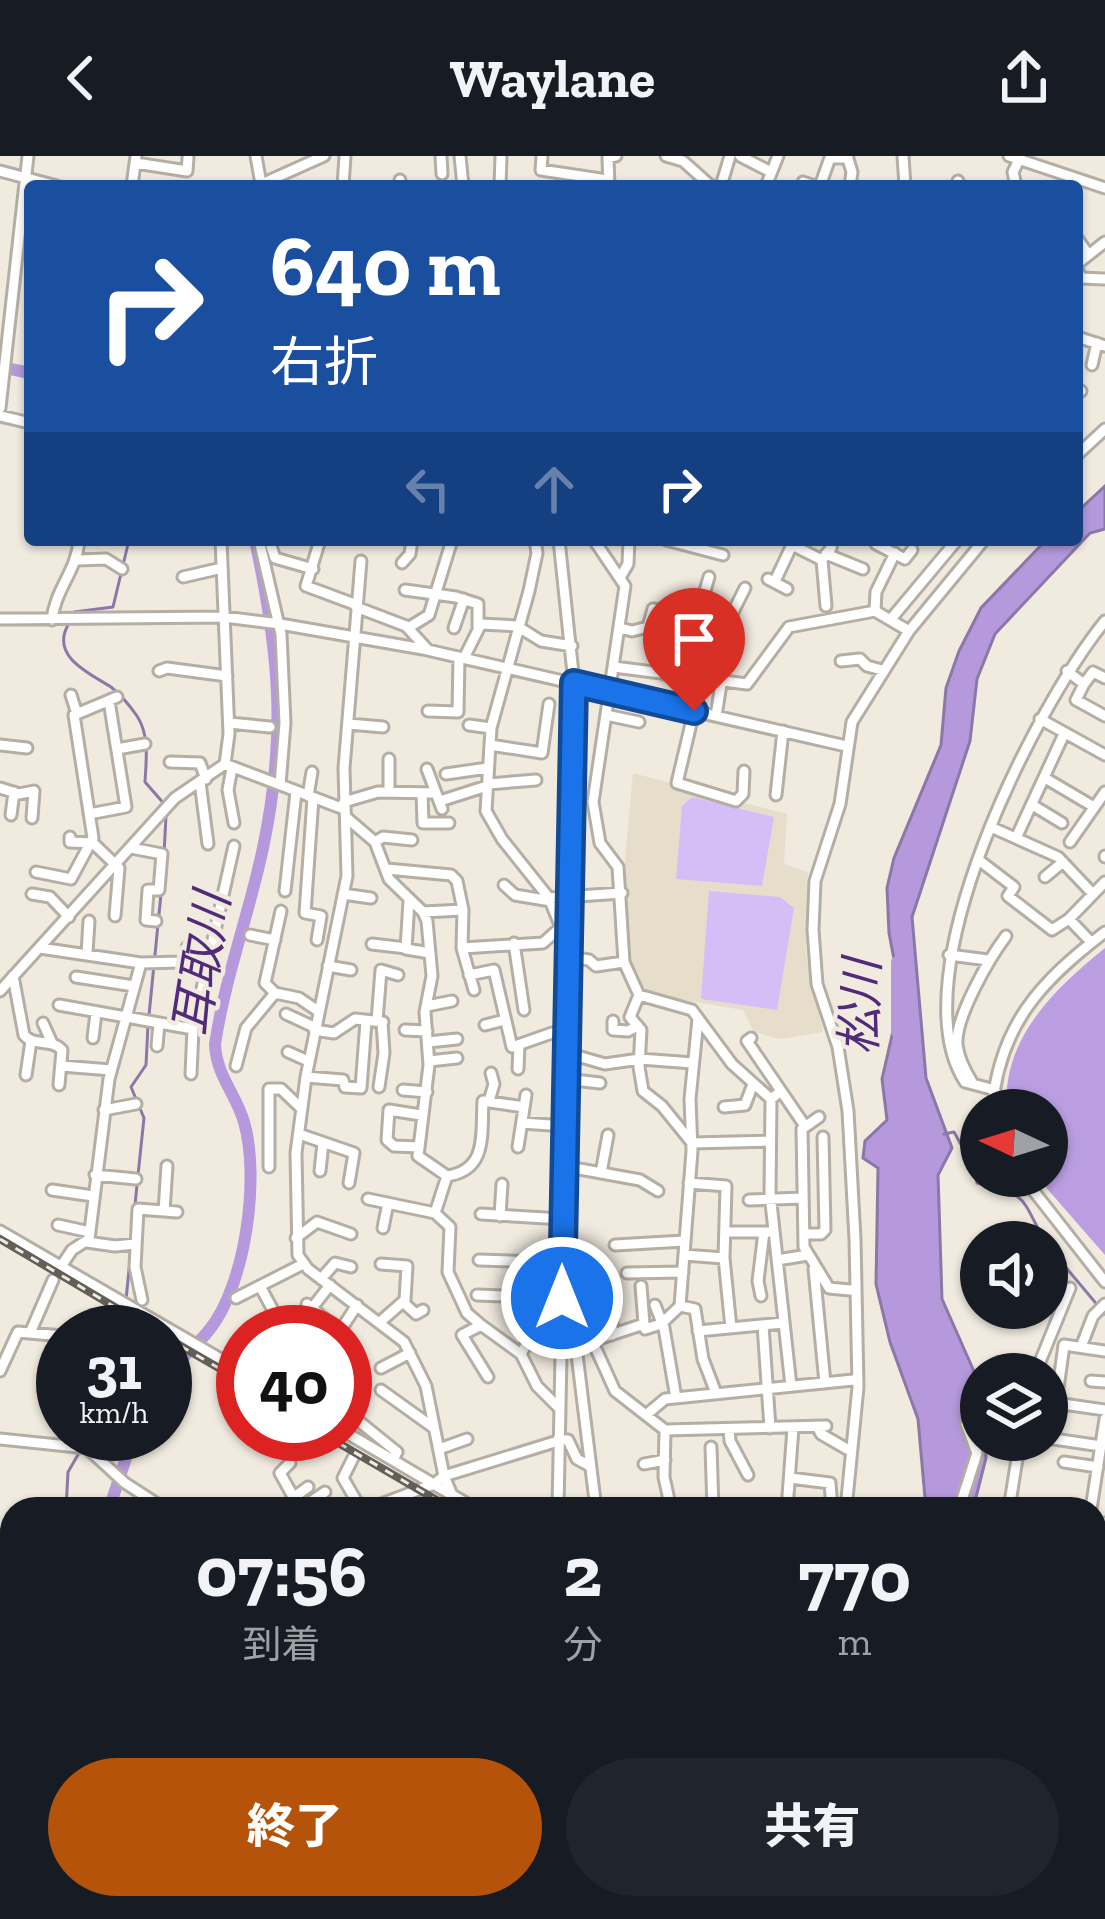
<!DOCTYPE html>
<html lang="ja">
<head>
<meta charset="utf-8">
<style>
  body { margin:0; font-family:"Zilla Slab","Noto Sans JP",serif; background:#20242c; color:#f1f3f6; height:100vh; display:flex; flex-direction:column; font-size:45px; white-space:nowrap }
  * { box-sizing:border-box; margin:0 }
  p { font-size:39px; color:#9ea1a6 }
  .icon { flex:none; width:66px; height:66px; fill:none; stroke:currentColor; stroke-width:2; stroke-linecap:round; stroke-linejoin:round }
  .map { position:relative; flex:1; overflow:hidden }
  .panel { position:absolute; left:0px; top:1341px; width:1107px; height:423px; display:flex; flex-direction:column; background:#171b24; border-radius:36px 36px 0 0; box-shadow:0 3px 9px #0004 }
  .panel>* { flex:none }
  .banner { position:absolute; left:24px; top:24px; width:1059px; height:366px; border-radius:12px; box-shadow:0 3px 9px #0004; background:#1a4fa0; color:#fff; overflow:hidden }
  .needle { width:78px; rotate:274deg }
  .tools { position:absolute; left:960px; top:933px; display:grid; gap:24px }
  .tools a { display:grid; place-items:center; width:108px; height:108px; border-radius:50%; background:#171b24; box-shadow:0 3px 9px #0004; font-size:60px }
  .speed { position:absolute; left:36px; top:1149px; display:flex; gap:24px; font-size:60px; font-weight:700; text-align:center }
  .speed>* { display:grid; place-content:center; width:156px; height:156px; border-radius:50%; background:#171b24; box-shadow:0 3px 9px #0004; line-height:1 }
  .speed small { font-size:30px; font-weight:400 }
  .speed .limit { border:18px solid #d22; background:#fff; color:#111 }
  .pin { position:absolute; display:grid; place-items:center; width:102px; height:102px; color:#fff; margin:-123px -51px; border-radius:50% 50% 50% 0; rotate:-45deg; box-shadow:0 0 12px #0007 }
  .pin .icon { rotate:45deg }
  .me { position:absolute; width:132px; margin:-66px; rotate:0deg; stroke-linejoin:round; filter:drop-shadow(0 0 9px #0008) }
  .turn { display:flex; align-items:center; gap:42px; height:252px; padding:0 48px; font-size:54px }
  .turn .icon { width:156px; height:156px; stroke-width:2.5 }
  .turn b { display:block; font-size:84px; line-height:102px }
  .lanes { display:flex; align-items:center; height:114px; padding:0 48px; background:#0003; justify-content:center; gap:60px; direction:ltr }
  .lanes .off { opacity:.35 }
  .eta { display:flex; justify-content:space-evenly; align-items:center; height:204px; text-align:center }
  .eta b { font-size:72px; font-weight:800; line-height:84px }
  .action { display:flex; gap:24px; margin-top:auto; padding:24px 48px }
  .action a { flex:1; height:138px; border-radius:72px; background:#b45309; color:#fff; font-size:48px; font-weight:800; line-height:138px; text-align:center }
  .action a+a { background:#20242c; color:#f1f3f6 }
  header { display:flex; justify-content:space-between; align-items:center; height:156px; padding:0 48px; background:#171b24; font-size:54px; font-weight:800 }
  .map>svg:first-child { display:block }
  .built { fill:#e7ddcb }
  .green { fill:#d5bdf8 }
  .forest { fill:#ba9ee1 }
  .water { fill:#b599dc; stroke:#8c78a6; stroke-width:3 }
  .lines { fill:none; stroke-linecap:round; stroke-linejoin:round }
  .stream { stroke:#8c78a6; stroke-width:3 }
  .river { stroke:#b599dc; stroke-width:12 }
  .minor-casing { stroke:#b4aea4; stroke-width:15 }
  .minor { stroke:#fff; stroke-width:9 }
  .rail-casing { stroke:#625f59; stroke-width:8 }
  .rail { stroke:#f0eadf; stroke-width:3; stroke-dasharray:9; stroke-linecap:butt }
  .route-casing { stroke:#114b97; stroke-width:30 }
  .route { stroke:#1a73e8; stroke-width:21 }
  .labels { text-anchor:middle; stroke-width:9; stroke-linejoin:round; paint-order:stroke }
  .water-label { font-size:48px; font-style:italic; fill:#512b79; stroke:#f0eadf }
</style>
</head>
<body>
<header><svg class="icon" aria-label="back" viewBox="0 0 24 24"><path d="M15 5l-7 7 7 7"/></svg>Waylane<svg class="icon" aria-label="share" viewBox="0 0 24 24"><path d="M12 15V3M7 8l5-5 5 5M5 13v7h14v-7"/></svg></header>
<div class="map">
<svg width="1105" height="1763" viewBox="0 0 1105 1763">
  <rect width="100%" height="100%" fill="#f0eadf"/>
  <path class="built" d="M633,617L787,658L784,708L808,716L806,797L823,876L780,883L754,876L743,854L642,837L628,812L625,704Z"/>
  <path class="green" d="M692,641L774,661L762,730L676,723L682,650Z
    M709,735L780,741L794,752L777,854L701,843Z
    M835,1752H912L909,1763H833Z"/>
  <path class="forest" d="M1105,792V1099L1036,1020H1047V954H1007C1001,884 1054,833 1105,792Z"/>
  <path class="water" d="M1105,330V373L1090,377L995,478L977,523L970,585L912,761L926,922L952,992L938,1019L942,1143L980,1229L981,1284H985L986,1302L973,1353H926L918,1263L890,1186L876,1128L878,1012L863,1002L865,985L887,964L882,923L901,840L889,777L887,732L894,702L941,589L946,532L959,495L981,452L1046,384H1077V356Z
    M764,1752H833L830,1763H765Z"/>
  <g class="lines">
    <path class="stream" d="M74,456L113,451L129,384
      M68,469C50,501 91,518 111,531C120,538 130,550 137,560C150,580 146,604 145,626L166,650
      M164,698L166,660
      M149,859L161,738
      M944,978L954,976L973,1010L977,1027C1029,1038 1021,1042 1045,1086
      M138,1019L144,962L131,931L146,909L148,869
      M135,1049L137,1029
      M1047,1089L1105,1158
      M126,1144L131,1094
      M124,1176L125,1154
      M66,1353L68,1316L90,1278"/>
    <path class="river" d="M0,211L30,217
      M897,876V806
      M165,1220C179,1203 197,1190 210,1173C246,1127 260,1021 244,966C236,938 216,919 215,888C225,822 249,758 263,692C287,578 279,496 255,384
      M109,1353L134,1278
      M0,1524L12,1514"/>
    <defs>
      <path id="minor" d="M256,0L261,28
        M441,0L442,18
        M460,0L463,30
        M542,0L541,14L607,24
        M666,0L683,5L711,30
        M740,0L771,16
        M847,0L852,16L850,30
        M903,0L905,30
        M1009,0L1105,32
        M136,7L187,15L188,2
        M0,15L57,30
        M958,25L959,30
        M132,30L136,0
        M257,30L324,0
        M343,30L345,0
        M400,30V24
        M500,30L501,0
        M609,30L608,2L616,0
        M721,30L730,0
        M766,30L778,0
        M802,30L803,26L815,30
        M820,30L830,2H848
        M1016,30L1013,16L1020,2
        M1077,82L1088,98
        M1077,108L1105,86
        M1077,112L1081,122L1104,123
        M1077,181L1105,190
        M1092,209L1097,187
        M1077,238L1081,235
        M0,252L28,0
        M0,260L30,267
        M1077,299L1105,273
        M259,384L281,478L285,567L280,629
        M269,384L275,402L313,413
        M320,384L306,430L357,449
        M535,384L537,397L529,435L491,572L486,655L502,683L549,742L622,737
        M594,384L625,430L593,646L600,687L618,711L624,806L639,839L630,861L641,874L639,911L643,935L662,950L692,987L770,985
        M666,384L723,399
        M876,388L905,403L912,394
        M826,398L863,413
        M77,404L106,403L122,413
        M822,404L826,450
        M361,405L344,612L347,720L306,921L296,997L298,1099L308,1113L404,1186L426,1230L444,1320L558,1285
        M402,407L410,398L412,384
        M621,420L628,408L629,384
        M183,421L222,412
        M768,423L787,433
        M775,425L792,389L822,404L831,392L832,384
        M405,434L456,441L478,448V470
        M356,451L406,470L428,494
        M875,455L876,436L895,397
        M0,463L224,461L280,468L423,493L846,590
        M891,463L957,384
        M52,464C55,433 77,415 79,384
        M408,472L429,459L452,384
        M454,472L464,443
        M620,472L632,475L648,471L653,453L698,459L709,421
        M464,502L481,468L517,470L541,485L572,490
        M841,505L860,503L867,510L882,514
        M614,511L747,528L789,471L875,455L909,475
        M159,515L167,512L227,520
        M1067,515L1084,528L1076,544L1105,560
        M663,518L670,473
        M1084,528L1093,516L1105,522
        M71,539L77,558
        M428,555L458,556L459,501
        M694,555L677,627L736,645L743,638L744,615
        M606,559L639,566
        M716,560L732,458L745,432
        M1040,563L1105,599
        M229,567L270,571
        M349,568L383,571
        M469,569L491,572
        M0,589L27,592
        M490,589L542,597L549,548
        M117,593L145,588
        M170,606L200,607L206,623
        M225,608L344,653
        M232,612L228,634L234,667
        M427,613L442,653
        M446,618L488,612
        M1045,622L1094,651
        M200,626L208,688
        M488,628L536,624
        M0,632L19,638L34,635L32,662
        M389,636V603
        M422,637L423,667H449
        M776,639L783,575
        M308,640L312,616
        M313,642L305,757L321,760L317,784
        M440,645L487,630
        M344,646L378,636L436,637
        M1034,650L1062,667
        M89,658L126,651L109,545
        M11,659L14,636
        M347,662L375,686L389,723L423,756L427,765L432,820L425,856L429,909L418,1000L447,1020L435,1057L368,1043
        M993,672L1058,701L1093,738
        M70,681V686L93,687L119,712L115,760
        M1016,682L1064,578
        M375,686L383,681L412,684
        M1070,686L1105,636
        M131,692L162,698L159,734H148L146,764L156,765
        M1105,700V701
        M980,705L1014,731L1008,740L1052,774L1069,763L1105,726
        M387,713L451,719L457,725L463,754
        M36,716L71,723L93,682L74,559L117,541
        M1045,721L1063,706
        M504,729L515,739L551,745
        M285,735L296,636
        M32,738L50,741L69,761
        M343,738L371,742
        M549,742L562,774
        M409,745L406,793L430,797
        M423,756L463,754L462,792L474,834
        M1069,763L1091,786
        M250,779L275,784
        M514,787L524,854
        M372,788L406,792
        M40,792L141,807L109,923L89,1083L72,1094L58,1115
        M462,792L543,787L562,770
        M87,797L89,765
        M949,799L988,804
        M569,801L589,804L596,810L624,806
        M141,807L182,806L187,801V791
        M328,810L351,814
        M469,819L494,814L512,891L552,877L567,878
        M13,820L24,879C34,891 51,882 62,894L59,929
        M76,821L134,830
        M0,835L175,642L225,608L229,578L221,384
        M275,837L265,827L281,755
        M639,839L692,854L732,908L771,943
        M59,849L193,873
        M427,850L452,845
        M286,858L314,871
        M698,863L690,943L692,995L680,1150L695,1153L703,1203L716,1237
        M377,865L381,814L398,819
        M613,865V874L628,875L638,870
        M43,867L52,887
        M485,869L505,864
        M314,874L334,877L355,863L383,866
        M405,874L427,875
        M93,882L96,857
        M751,882L747,885L805,970
        M428,886L457,883
        M157,890L159,868
        M288,896L308,905
        M567,897L605,908L640,903L693,907
        M429,905L457,902
        M61,910L111,914
        M236,910L246,872L275,837L299,842L318,855
        M518,913L519,889
        M191,918L193,873L234,690
        M26,919L31,885
        M306,921L343,924L345,931L361,932L366,865
        M566,923L600,927
        M972,926C965,915 959,903 957,889C955,861 989,803 1006,780
        M379,931L384,897L382,866
        M403,934L427,936
        M995,934L965,926C897,822 1035,551 1105,465
        M781,935L771,943L770,1038L791,1230
        M489,945L494,928L491,917
        M724,951L745,949L753,928
        M104,954L136,948
        M992,954C999,869 1041,825 1105,776
        M819,961L802,973L804,1091L829,1132L850,1134
        M522,967L565,970
        M299,978L354,997L349,1027
        M419,991L394,990L387,984L389,954L421,959
        M518,991L526,939
        M563,1010L640,1024L658,1035
        M269,1011V933H281L302,953
        M320,1015L323,987
        M601,1017L608,979
        M95,1019L136,1023
        M447,1020C488,1014 481,978 483,945L524,951
        M1022,1020L1105,1126
        M689,1027L726,1030L724,1102L731,1172
        M52,1034L93,1040
        M749,1044L803,1042
        M164,1055L167,1010
        M435,1057L450,1071L448,1116L467,1157L481,1169
        M481,1058L562,1063
        M500,1060L502,1028
        M58,1069L90,1076
        M383,1072L388,1047
        M0,1075L243,1216
        M726,1076H769
        M804,1078H821L825,1074L823,981
        M296,1082L317,1066L351,1078
        M87,1086L115,1090L135,1088
        M615,1089L684,1085
        M684,1099L724,1102
        M479,1104L563,1107
        M777,1104L808,1099
        M814,1113L825,1227
        M627,1117L683,1116
        M321,1123L335,1107L351,1111
        M260,1130L275,1158
        M477,1139L562,1142
        M761,1140L758,1125L764,1076
        M236,1142L303,1108
        M142,1144L135,1111L138,1053L177,1056
        M404,1147L416,1158L423,1154
        M307,1148L326,1164
        M655,1149L664,1172L676,1242
        M312,1152L330,1129
        M562,1165L577,1166L596,1193L615,1235L665,1274L664,1321L671,1353
        M380,1166L405,1144L407,1110L381,1108
        M573,1166L596,1353
        M763,1169L770,1272
        M645,1173L661,1168L680,1150
        M340,1175L357,1149
        M698,1175L783,1167
        M248,1176V1173
        M30,1177L53,1124
        M612,1179V1147
        M592,1185L644,1168L641,1130
        M1081,1191L1093,1160L1105,1148
        M345,1192L346,1190
        M1105,1195L1064,1189L1056,1247L1105,1254
        M521,1198L552,1142
        M381,1212L410,1197
        M0,1215L18,1176L63,1180
        M1035,1218L1070,1132
        M488,1221L462,1179L481,1169L521,1198L537,1230L558,1251
        M1091,1225L1105,1226
        M381,1234L434,1272
        M345,1254L397,1296L393,1304
        M646,1259L665,1243L853,1224
        M817,1270L821,1278L847,1293
        M729,1273L730,1285L748,1319
        M665,1274L826,1270
        M345,1276L476,1353
        M1047,1282L1101,1290
        M0,1283L87,1292L125,1327L165,1353
        M558,1283L568,1284L577,1303L588,1309
        M711,1291L713,1353
        M439,1293L467,1283
        M353,1302L343,1322L361,1353
        M1064,1306L1098,1311
        M290,1307L280,1317L300,1353
        M644,1308L665,1304
        M790,1322L830,1327L832,1353
        M293,1342L308,1331
        M1040,1349L1069,1353
        M641,1351L669,1347
        M300,1353L325,1336
        M368,1353L434,1328L444,1320L452,1339
        M558,1353L574,527L559,384
        M787,1353L793,1272
        M846,1353L858,1231L855,1083L848,955L838,891L817,828L813,774L815,725L840,648L852,566L909,475L984,384
        M959,1353L977,1297L966,1268
        M1009,1353L1020,1284
        M1091,1353L1105,1263
        M1095,1368L1105,1367
        M1095,1419L1105,1420
        M1095,1542L1105,1543
        M0,1652H12
        M1095,1719L1105,1725
        M430,1752L432,1763
        M553,1752V1763
        M451,1758L454,1752
        M22,1763L23,1752
        M146,1763L147,1752
        M368,1763L397,1759
        M512,1763L515,1752
        M730,1763V1752
        M737,1763L741,1752
        M914,1763L916,1752
        M956,1763L958,1752
        M974,1763L979,1752
        M1028,1763V1752
        M1070,1763L1103,1757L1105,1742"/>
    </defs>
    <use href="#minor" class="minor-casing"/>
    <use href="#minor" class="minor"/>
    <defs>
      <path id="rail" d="M0,1083L157,1176
        M165,1181L243,1226
        M323,1278L452,1353
        M0,1376L12,1397
        M0,1407L12,1427
        M1095,1725L1105,1731
        M205,1752L211,1763"/>
    </defs>
    <use href="#rail" class="rail-casing"/>
    <use href="#rail" class="rail"/>
  </g>
  <g class="lines">
    <defs>
      <path id="route" d="M562,1142L574,527L694,555"/>
    </defs>
    <use href="#route" class="route-casing"/>
    <use href="#route" class="route"/>
  </g>
  <g class="labels">
    <g class="water-label">
      <text transform="translate(201 808) rotate(-81)" y="17">耳取川</text>
      <text transform="translate(860 851) rotate(-88)" y="17">松川</text>
    </g>
  </g>
</svg>
<div class="tools">
<a><svg class="needle" viewBox="-14 -14 28 28"><path d="M0-13l5 13h-10z" fill="#e53935"/><path d="M0 13l5-13h-10z" fill="#9ea1a6"/></svg></a>
<a><svg class="icon" aria-label="sound" viewBox="0 0 24 24"><path d="M4 9h4l5-4v14l-5-4H4zM17 9q2 3 0 6"/></svg></a>
<a><svg class="icon" aria-label="layers" viewBox="0 0 24 24"><path d="M12 4l9 5-9 5-9-5zM3 14l9 5 9-5"/></svg></a>
</div>
<div class="speed"><div>31<small>km/h</small></div><div class="limit">40</div></div>
<div class="pin" style="left:694px;top:555px;background:#d93025"><svg class="icon" aria-label="arrive" viewBox="0 0 24 24"><path d="M6 21V4h12l-3 4 3 4H6"/></svg></div>
<svg class="me" style="left:562px;top:1142px" viewBox="-20 -20 40 40"><circle r="17" fill="#1a73e8" stroke="#fff" stroke-width="3"/><path d="M0-11L8 9 0 5-8 9z" fill="#fff"/></svg>
<div class="banner">
<div class="turn"><svg class="icon" aria-label="right" viewBox="0 0 24 24"><path d="M7 20v-9h11M14 6l5 5-5 5"/></svg><div><b>640 m</b>右折</div></div>
<div class="lanes"><svg class="icon off" aria-label="left" viewBox="0 0 24 24"><path d="M17 20v-9H6M10 6l-5 5 5 5"/></svg><svg class="icon off" aria-label="ahead" viewBox="0 0 24 24"><path d="M12 20V5M6 11l6-6 6 6"/></svg><svg class="icon" aria-label="right" viewBox="0 0 24 24"><path d="M7 20v-9h11M14 6l5 5-5 5"/></svg></div>
</div>
<section class="panel">
<div class="eta">
<div><b>07:56</b><p>到着</p></div>
<div><b>2</b><p>分</p></div>
<div><b>770</b><p>m</p></div>
</div>
<div class="action"><a>終了</a><a>共有</a></div>
</section>
</div>
</body>
</html>
